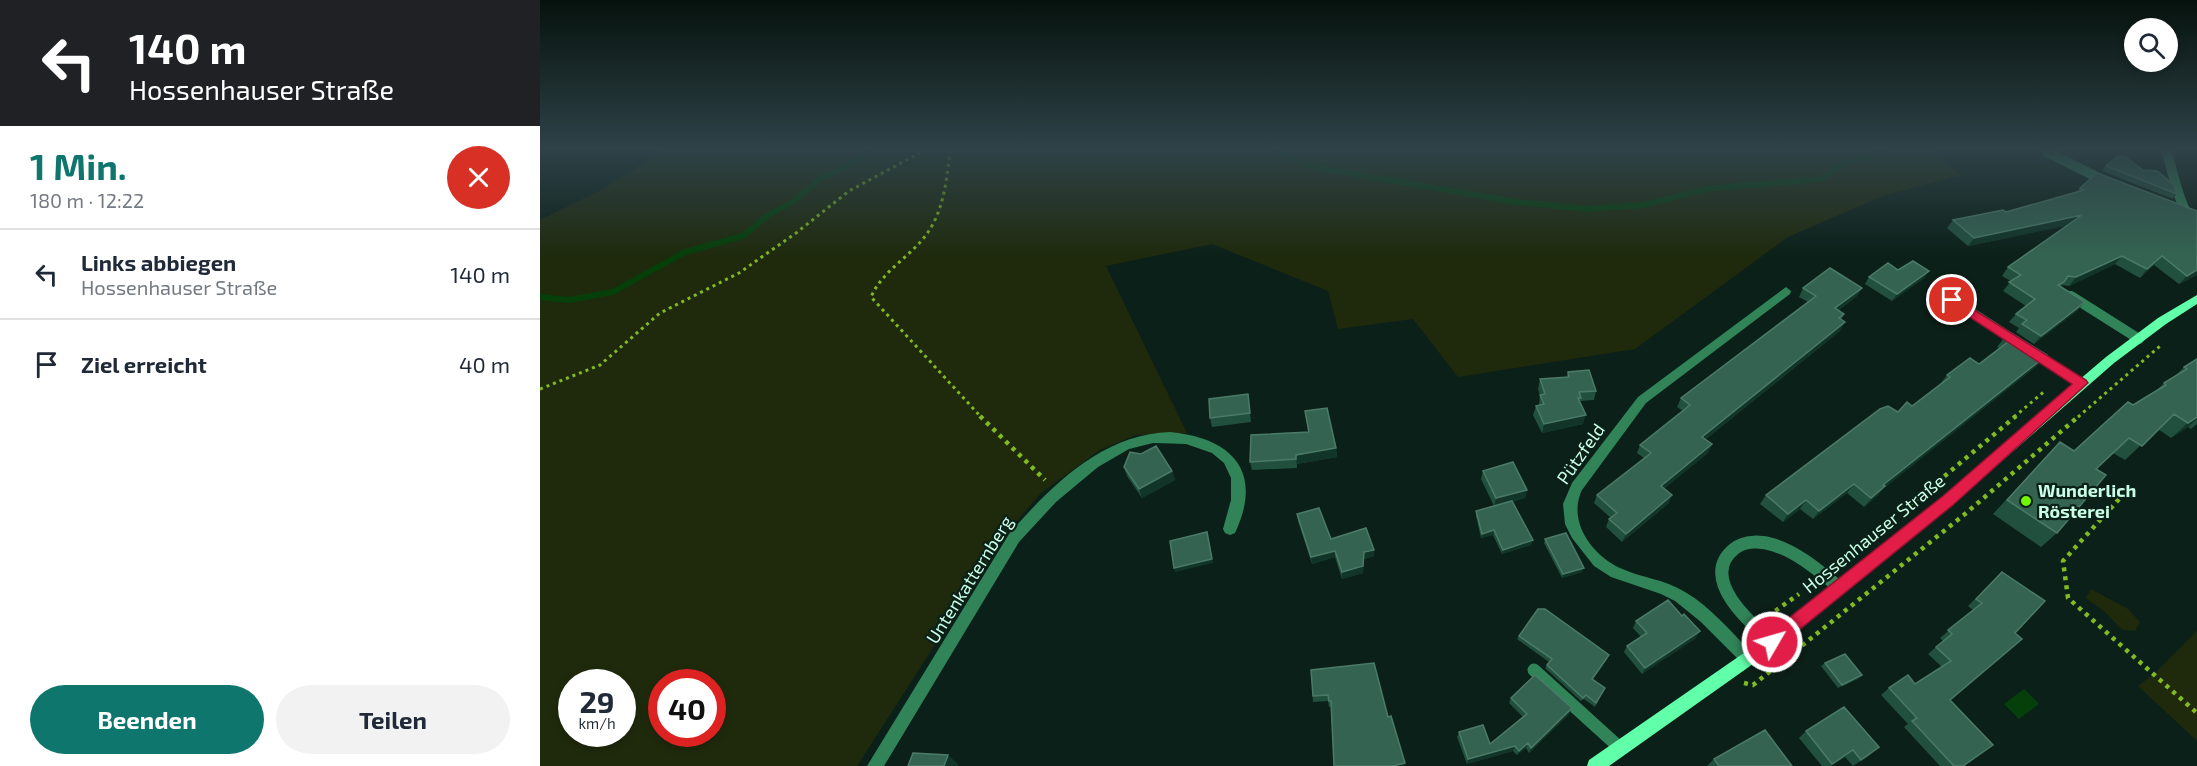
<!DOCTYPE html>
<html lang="de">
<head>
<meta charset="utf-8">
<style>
  body { margin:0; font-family:"Exo 2",sans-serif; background:#f2f2f3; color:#1f2937; height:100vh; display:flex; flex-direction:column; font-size:22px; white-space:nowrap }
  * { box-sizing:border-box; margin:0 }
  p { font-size:20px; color:#747a83 }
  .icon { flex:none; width:33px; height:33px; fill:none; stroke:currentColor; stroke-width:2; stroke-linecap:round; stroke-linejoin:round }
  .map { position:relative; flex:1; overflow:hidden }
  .panel { display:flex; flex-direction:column; background:#fff; width:540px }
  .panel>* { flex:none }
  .hud { background:#202124; color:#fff; overflow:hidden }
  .tools { position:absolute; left:1584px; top:18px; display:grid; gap:12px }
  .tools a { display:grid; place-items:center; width:54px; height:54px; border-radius:50%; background:#fff; box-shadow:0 3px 9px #0003; font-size:30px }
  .speed { position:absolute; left:18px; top:669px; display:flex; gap:12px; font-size:30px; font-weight:700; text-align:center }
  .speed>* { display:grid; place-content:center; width:78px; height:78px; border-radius:50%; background:#fff; box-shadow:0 3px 9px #0003; line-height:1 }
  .speed small { font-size:15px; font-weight:400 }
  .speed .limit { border:9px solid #d22; background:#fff; color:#111 }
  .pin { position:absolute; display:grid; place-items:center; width:51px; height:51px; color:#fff; margin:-26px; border:3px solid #fff; border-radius:50%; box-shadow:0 2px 6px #0007 }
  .me { position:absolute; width:66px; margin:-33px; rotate:52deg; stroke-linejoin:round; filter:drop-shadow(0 0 4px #0008) }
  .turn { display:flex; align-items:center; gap:21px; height:126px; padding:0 30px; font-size:27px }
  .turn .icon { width:78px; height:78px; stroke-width:2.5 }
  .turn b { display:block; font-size:42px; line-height:51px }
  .round { display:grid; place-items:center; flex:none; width:63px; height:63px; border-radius:32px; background:#f2f2f3 }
  .overview { display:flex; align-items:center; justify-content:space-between; height:102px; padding:0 30px }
  h1 { font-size:36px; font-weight:700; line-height:45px; color:#0f766e }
  .action { display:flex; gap:12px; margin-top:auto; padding:12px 30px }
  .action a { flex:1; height:69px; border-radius:36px; background:#0f766e; color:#fff; font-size:24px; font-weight:700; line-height:69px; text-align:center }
  .action a+a { background:#f2f2f3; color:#1f2937 }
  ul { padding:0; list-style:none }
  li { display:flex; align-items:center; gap:18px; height:90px; padding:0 30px; border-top:2px solid #e0e1e3 }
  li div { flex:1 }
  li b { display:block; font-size:22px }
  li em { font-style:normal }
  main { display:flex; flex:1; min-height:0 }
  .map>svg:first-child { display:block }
  .green { fill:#1f2a0d; fill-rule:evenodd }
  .water { fill:#053f09 }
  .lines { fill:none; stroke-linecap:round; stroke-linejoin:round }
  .stream { stroke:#053f09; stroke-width:6 }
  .path-far1 { stroke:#82ba22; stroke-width:3; stroke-dasharray:3 4; stroke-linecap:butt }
  .path { stroke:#82ba22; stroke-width:4.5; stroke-dasharray:4 5; stroke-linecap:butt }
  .lane-far1 { stroke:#318458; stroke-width:10 }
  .lane { stroke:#318458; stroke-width:13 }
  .street { fill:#318458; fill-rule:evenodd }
  .secondary { fill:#61ffa9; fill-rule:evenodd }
  .wall { fill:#22503f }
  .shaded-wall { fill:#113528 }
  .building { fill:#346351; stroke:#4b7b68; stroke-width:1.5 }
  .route { fill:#e11d48; stroke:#92132f; stroke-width:1.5 }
  .poi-dot { fill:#72f500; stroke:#0b2018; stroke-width:2 }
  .labels { text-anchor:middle; stroke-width:4.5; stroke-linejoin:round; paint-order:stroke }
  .street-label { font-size:18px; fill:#caffe7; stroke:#0b2018 }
  .poi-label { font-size:18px; font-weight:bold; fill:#caffe7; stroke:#0b2018; text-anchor:start }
</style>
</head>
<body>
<main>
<section class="panel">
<div class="hud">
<div class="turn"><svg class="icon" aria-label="left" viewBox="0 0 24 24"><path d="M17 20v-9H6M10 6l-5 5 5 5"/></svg><div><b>140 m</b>Hossenhauser Straße</div></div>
</div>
<div class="overview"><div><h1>1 Min.</h1><p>180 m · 12:22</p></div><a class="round" style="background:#d93025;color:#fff"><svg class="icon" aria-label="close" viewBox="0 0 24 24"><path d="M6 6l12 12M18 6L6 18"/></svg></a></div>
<ul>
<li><svg class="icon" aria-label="left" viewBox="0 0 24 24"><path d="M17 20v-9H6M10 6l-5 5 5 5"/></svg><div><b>Links abbiegen</b><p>Hossenhauser Straße</p></div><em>140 m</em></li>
<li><svg class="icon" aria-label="arrive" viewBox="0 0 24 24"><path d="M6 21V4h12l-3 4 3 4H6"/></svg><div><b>Ziel erreicht</b></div><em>40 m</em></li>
</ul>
<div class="action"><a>Beenden</a><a>Teilen</a></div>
</section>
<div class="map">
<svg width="1657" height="766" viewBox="0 0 1657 766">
  <rect width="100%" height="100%" fill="#0b2018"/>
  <path class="green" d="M124,150H1390L1421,175L1340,197L1248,237L1095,349L918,377L873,319L798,329L788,291L672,244L566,266L647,433L596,435L560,450L501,493L468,531L317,766H0V220L63,189ZM32,682H82V734H32ZM122,682H172V734H122Z
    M1551,589L1588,609L1600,622L1595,631L1582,630L1565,612L1546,598Z
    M1657,631V741L1598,686L1615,673Z"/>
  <path class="water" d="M1484,689L1499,704L1479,719L1464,704Z"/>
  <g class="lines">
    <path class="stream" d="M732,150L774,167L976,202L1047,209L1104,205L1165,189L1282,179L1300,165L1346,150
      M0,297L29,300L73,292L145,252L203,236L227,216L254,201L279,180L320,159L330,150"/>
    <path class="path-far1" d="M410,150C407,178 404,211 386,235C370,257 342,271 331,297L441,417
      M0,389L60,365L120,313L199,273L256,233L309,191L385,150
      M1474,417L1506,390
      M1538,417L1620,346"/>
    <path class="path" d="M440,416L505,480
      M1579,499L1523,561L1528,598L1657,713
      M1363,511L1476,416
      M1228,616L1259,594
      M1234,662L1238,665L1425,514L1539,416
      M1204,683L1213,685L1238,665"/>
    <path class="lane-far1" d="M1626,150C1633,171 1636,193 1646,212
      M1507,152L1567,182
      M1531,296L1599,339
      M1412,300L1477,342
      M1493,352L1541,383"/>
    <path class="lane" d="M1232,642C1210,623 1158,578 1194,549C1205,540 1222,541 1234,545C1259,553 1280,572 1300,588
      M994,670L1079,747"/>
    <path class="street" d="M1246,287L1251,291L1250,294L1106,403L1042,490C1027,521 1052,555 1080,568C1101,578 1125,579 1145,592C1171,607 1192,633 1213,654L1216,659L1213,664L1208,666L1203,664L1161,622L1135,601L1121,594L1071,577L1054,566L1032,538L1025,524L1023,504L1032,483L1098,397Z
      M630,432C692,438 724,471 695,533L690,535L685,533L683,529L691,500V478L684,463L672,453L646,444L613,443L589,449L558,467L516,502L479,542L344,766H327L469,534C511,486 562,434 630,432Z"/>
    <path class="secondary" d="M1657,295V304L1626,324L1574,363L1413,504L1237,647L1069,766H1047L1049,760L1227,637L1403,496L1566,357L1618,318Z"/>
  </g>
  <path class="wall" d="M1566,166L1603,170L1637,194L1633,199L1562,171Z
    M1540,188L1657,211V275L1639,284L1614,265L1600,278L1575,264L1529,286L1522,285L1520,287L1538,310L1494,344L1476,332L1479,328L1469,322L1476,314L1486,306L1463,291L1471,281L1462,276L1468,267L1528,225L1428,246L1407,228L1413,220L1466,212L1537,192Z
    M1389,271L1384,278L1352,301L1325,284L1329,277Z
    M1263,288H1322L1317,296L1299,310L1304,314L1301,320L1300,331L1166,439L1168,453L1124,488L1129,503L1082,542L1066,527L1069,519L1071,518L1054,503L1057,495L1104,458L1097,453L1100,445L1143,411L1137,407L1141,398L1268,302L1259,297Z
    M1464,338L1499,364L1344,488L1338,495L1324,507L1307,493L1273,519L1260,509L1243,522L1220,504L1226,495L1358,412L1372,406L1400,384L1407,375L1439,364L1459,348L1457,347Z
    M1657,359V424L1651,429L1648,427L1631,438L1618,429L1585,460L1573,453L1556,469L1517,533L1501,547L1453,514L1520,442L1534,451L1593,405L1616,391L1624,383L1634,377L1644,367Z
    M1028,372L1056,391L1054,400L1040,401V403L1043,424L1002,433L993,415L996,406L999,405L1000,395L998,389L1000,379L1026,377Z
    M708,394L711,422L672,427L670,418Z
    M765,411L796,448L797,457L757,464V468L712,470L710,462L768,432Z
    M584,467L632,471L635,480L602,498L587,476Z
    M943,471L987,490L985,498L972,502L993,540L991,545L962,554L953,535L941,538L936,516V511L954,506L941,479Z
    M757,514L791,539L834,550V556L824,559L823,573L802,579L795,557L772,564L758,521Z
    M1005,539L1042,572L1022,578L1004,543Z
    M1462,572L1410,700L1423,766H1400L1364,727L1368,724L1341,695L1349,688L1375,684L1402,667L1388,654L1403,641L1400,638L1433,610L1428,606Z
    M1142,616L1156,638L1102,674L1084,652L1087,646L1101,637L1093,628L1096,621Z
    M979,636L1067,659L1053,679L1065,688L1055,707L1044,699L1041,701L1005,668L1009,662L977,639Z
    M1285,663L1318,679L1298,688L1281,666Z
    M771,670L848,717L865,763L864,766H794L791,707H789L788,701L773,702Z
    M971,698L1029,714L989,753L986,748L977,755L973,751L927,764L917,737L919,732L950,744L983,717L969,703Z
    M1266,731L1331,754L1313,766L1305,757L1291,766H1282L1259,738Z
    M1174,759L1252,766H1167Z"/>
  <path class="shaded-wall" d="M1542,215L1535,224L1428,246L1434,238Z
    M1582,256L1575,264L1529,286L1536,277Z
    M1622,256L1614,265L1600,278L1607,269Z
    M1657,270V275L1639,284L1647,276Z
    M1389,271L1384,278L1352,301L1357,294Z
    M1322,288L1317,296L1290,317L1295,308Z
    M1545,302L1538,310L1494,344L1501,336Z
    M1305,322L1300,331L1158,445L1162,437Z
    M1507,355L1499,364L1344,488L1338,495L1324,507L1343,485Z
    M1046,415L1043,424L1002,433L1004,424Z
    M1657,417V419L1648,427L1631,438L1648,423Z
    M1172,444L1168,453L1118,494L1121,486Z
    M796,448L797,457L757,464V468L756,455Z
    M632,471L635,480L602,498L599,489Z
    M1314,484L1307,493L1273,519L1279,511Z
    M987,490L985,498L954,507L956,498Z
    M1132,495L1129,503L1082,542L1086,534Z
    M1266,500L1260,509L1243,522L1248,514Z
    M954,530L953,535L941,538L942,534Z
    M667,532L673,563L635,572L634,568Z
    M993,540L991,545L962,554L963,550Z
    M834,550V556L824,559L823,573L802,579V572L824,552Z
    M795,551V557L772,564L771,557Z
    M1044,568L1042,572L1022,578L1023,574Z
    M1160,631L1156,638L1102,674L1105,668Z
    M1322,675L1318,679L1298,688L1302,685Z
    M1032,708L1029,714L989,753L991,748Z
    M988,743L986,748L977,755L979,751Z
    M975,746L973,751L927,764L928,759Z
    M1313,750L1305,757L1289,766Z
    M408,755L418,764L417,766H404Z
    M865,763L864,766H853Z"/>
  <path class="building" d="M1584,156L1603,170L1617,171L1634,185L1637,194L1566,166L1577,157Z
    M1557,173L1657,211V270L1647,276L1622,256L1607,269L1582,256L1536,277L1528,276L1524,282L1518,285L1545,302L1501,336L1482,324L1487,320L1476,314L1495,299L1469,282L1481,275L1468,267L1542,215L1434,238L1413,220L1463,210L1466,212L1544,190L1540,188Z
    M1373,261L1389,271L1357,294L1329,277L1348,263L1358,270Z
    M1290,268L1322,288L1295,308L1304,314L1299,318L1305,322L1162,437L1172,444L1121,486L1132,495L1086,534L1069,519L1077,513L1057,495L1111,453L1100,445L1150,405L1141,398L1276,296L1263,288Z
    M1471,333L1507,355L1343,485L1345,486L1331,498L1314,484L1279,511L1266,500L1248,514L1226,495L1340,409L1348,406L1358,412L1367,402L1372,406L1410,377L1407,375L1430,358L1439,364L1469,341L1464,338Z
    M1657,359V417L1648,423L1634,414L1602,446L1589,438L1556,469L1566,475L1517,533L1467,500L1520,442L1534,451L1588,402L1593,405L1626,385L1624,383L1647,369L1644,367Z
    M1049,370L1056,391L1039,392L1041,398H1038L1046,415L1004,424L996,406L1004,404L1000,395L1005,394L1000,379L1029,377L1028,372Z
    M708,394L710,413L670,418L669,399Z
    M787,408L796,448L756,455V459L710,462L711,435L769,432L765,411Z
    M616,446L632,471L599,489L584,467L590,452L601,454Z
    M973,462L987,490L956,498L943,471Z
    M972,501L993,540L963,550L954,530L942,534L936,511Z
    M779,508L791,539L826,528L834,550L824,552L823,566L802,572L795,551L771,557L757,514Z
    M667,532L672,559L634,568L630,541Z
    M1026,533L1044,568L1023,574L1005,539Z
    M1462,572L1505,601L1475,633L1482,639L1410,700L1453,745L1423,766H1414L1372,721L1377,718L1349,688L1368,675L1375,684L1411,661L1396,647L1412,634L1408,630L1442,603L1436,599Z
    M1128,600L1142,616L1144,614L1160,631L1105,668L1087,646L1107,633L1096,621Z
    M998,609H1005L1069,655L1052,679L1065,688L1056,703L1046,695L1043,698L1007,665L1012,659L979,636Z
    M1305,654L1322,675L1302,685L1285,663Z
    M834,663L848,717L851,716L865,763L853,766H794L791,701H789L788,695L773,696L771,670Z
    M995,675L1032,708L991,748L988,743L979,751L975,746L928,759L919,732L943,725L950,744L987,714L971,698Z
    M1304,707L1339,747L1321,760L1313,750L1292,764L1266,731Z
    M1225,730L1252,766H1179L1174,759Z
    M373,753L408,755L404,766H368Z"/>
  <linearGradient id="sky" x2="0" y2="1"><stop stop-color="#06120d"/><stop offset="0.58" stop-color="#2e4248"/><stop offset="1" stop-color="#2e4248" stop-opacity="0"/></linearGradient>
  <rect width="1657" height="257" fill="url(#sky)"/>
  <path class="route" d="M1412,296L1546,380L1548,383L1413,505L1238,647L1232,650L1226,647L1223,642L1226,636L1403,496L1532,384L1408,303L1406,300Z"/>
  <circle class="poi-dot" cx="1486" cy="501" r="6"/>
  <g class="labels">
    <g class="street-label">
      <text transform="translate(1041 454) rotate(-55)" y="6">Pützfeld</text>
      <text transform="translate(1334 534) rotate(-39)" y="6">Hossenhauser Straße</text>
      <text transform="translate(430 580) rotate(-58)" y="6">Untenkatternberg</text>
    </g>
    <g class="poi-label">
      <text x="1498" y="497">Wunderlich<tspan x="1498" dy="21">Rösterei</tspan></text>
    </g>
  </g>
</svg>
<div class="tools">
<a><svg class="icon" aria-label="search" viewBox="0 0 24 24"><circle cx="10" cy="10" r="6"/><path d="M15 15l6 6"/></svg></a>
</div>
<div class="speed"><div>29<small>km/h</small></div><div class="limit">40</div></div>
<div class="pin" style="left:1412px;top:300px;background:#d93025"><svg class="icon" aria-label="arrive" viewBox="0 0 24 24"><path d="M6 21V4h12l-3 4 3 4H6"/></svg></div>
<svg class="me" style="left:1232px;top:642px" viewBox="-20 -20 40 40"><circle r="17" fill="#e11d48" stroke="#fff" stroke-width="3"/><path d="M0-11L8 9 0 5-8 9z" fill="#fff"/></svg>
</div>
</main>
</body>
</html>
